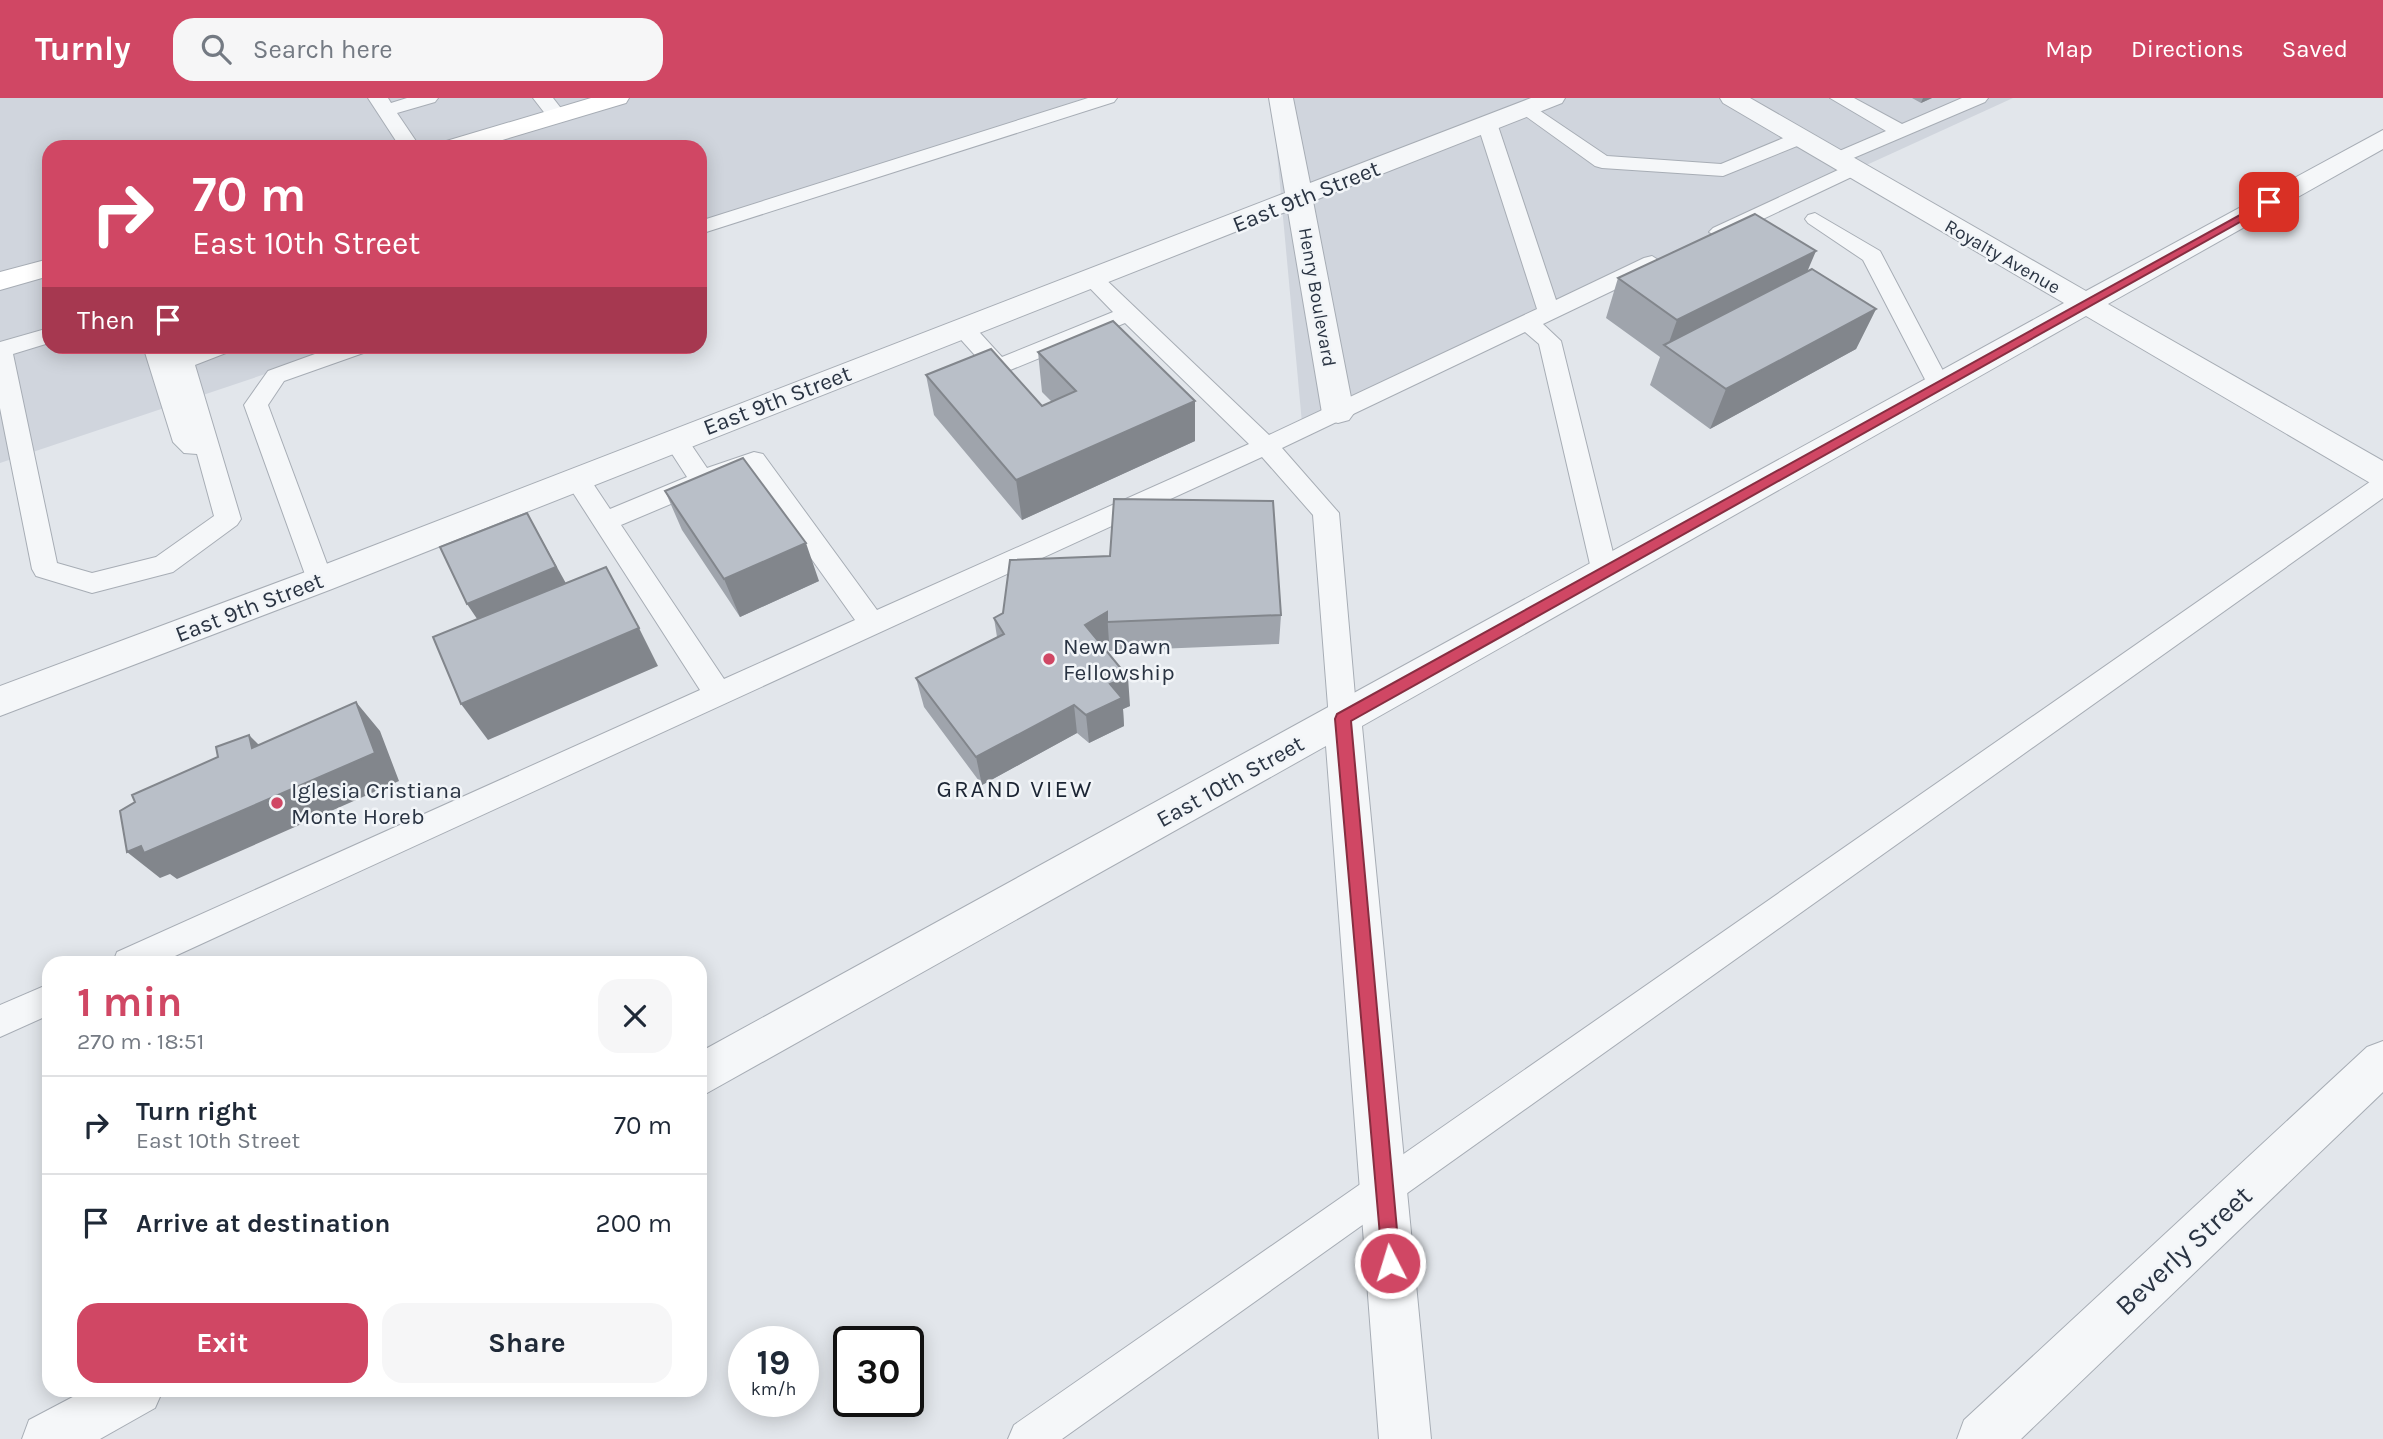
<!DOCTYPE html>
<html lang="en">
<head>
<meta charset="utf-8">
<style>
  body { margin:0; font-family:Karla,sans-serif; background:#f6f6f7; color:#1f2937; height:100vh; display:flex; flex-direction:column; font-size:26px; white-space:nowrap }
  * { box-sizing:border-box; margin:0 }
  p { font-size:23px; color:#747a83 }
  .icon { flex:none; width:38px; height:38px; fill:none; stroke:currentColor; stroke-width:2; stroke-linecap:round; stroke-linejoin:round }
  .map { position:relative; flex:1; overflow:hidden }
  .sheet { position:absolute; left:42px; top:858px; width:665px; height:441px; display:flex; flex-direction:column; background:#fff; border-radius:21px; box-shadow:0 4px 18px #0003 }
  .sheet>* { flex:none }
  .hud { position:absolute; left:42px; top:42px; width:665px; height:214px; border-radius:21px; box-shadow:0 4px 18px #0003; background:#d04764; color:#fff; overflow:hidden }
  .speed { position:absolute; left:728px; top:1228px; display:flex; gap:14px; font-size:35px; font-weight:700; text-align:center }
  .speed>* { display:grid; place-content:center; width:91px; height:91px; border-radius:50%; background:#fff; box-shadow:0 4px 18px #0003; line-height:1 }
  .speed small { font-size:18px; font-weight:400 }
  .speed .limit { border:4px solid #111; border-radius:10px; background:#fff; color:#111 }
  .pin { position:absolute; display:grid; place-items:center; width:60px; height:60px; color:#fff; margin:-30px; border-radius:14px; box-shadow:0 4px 10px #0006 }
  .me { position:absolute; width:77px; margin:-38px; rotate:355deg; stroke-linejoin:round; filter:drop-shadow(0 0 5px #0008) }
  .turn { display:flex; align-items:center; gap:24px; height:147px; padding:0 35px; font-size:32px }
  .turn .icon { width:91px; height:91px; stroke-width:2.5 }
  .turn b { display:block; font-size:49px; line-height:60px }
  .then { display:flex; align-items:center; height:66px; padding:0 35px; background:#0003; gap:14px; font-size:26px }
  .round { display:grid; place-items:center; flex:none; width:74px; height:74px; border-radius:21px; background:#f6f6f7 }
  .summary { display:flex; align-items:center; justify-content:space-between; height:119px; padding:0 35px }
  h1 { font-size:42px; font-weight:700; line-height:52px; color:#d04764 }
  .cta { display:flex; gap:14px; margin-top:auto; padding:14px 35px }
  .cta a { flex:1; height:80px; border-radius:21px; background:#d04764; color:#fff; font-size:28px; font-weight:700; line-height:80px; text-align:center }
  .cta a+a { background:#f6f6f7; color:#1f2937 }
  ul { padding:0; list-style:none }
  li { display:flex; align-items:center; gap:21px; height:98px; padding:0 35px; border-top:2px solid #e0e1e3 }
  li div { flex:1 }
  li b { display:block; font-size:26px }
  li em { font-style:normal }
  header { display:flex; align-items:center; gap:42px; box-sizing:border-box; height:98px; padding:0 35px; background:#d04764; color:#fff }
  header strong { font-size:33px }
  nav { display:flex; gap:38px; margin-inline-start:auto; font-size:24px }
  .search { width:490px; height:63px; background:#f6f6f7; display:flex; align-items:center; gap:18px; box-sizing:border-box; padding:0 24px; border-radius:21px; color:#747a83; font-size:26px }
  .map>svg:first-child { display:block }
  .built { fill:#d0d5dd }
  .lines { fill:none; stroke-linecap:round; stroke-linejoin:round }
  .lane-casing { stroke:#a7adb5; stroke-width:2 }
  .street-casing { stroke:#a7adb5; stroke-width:2 }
  .secondary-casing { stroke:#a7adb5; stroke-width:2 }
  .lane { fill:#f5f7f9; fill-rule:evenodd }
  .street { fill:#f5f7f9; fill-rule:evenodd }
  .secondary { fill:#fff; fill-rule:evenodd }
  .wall { fill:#9fa4ac }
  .shaded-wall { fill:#82868c }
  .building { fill:#b9bfc8; stroke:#82868c; stroke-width:2 }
  .route { fill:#d04764; stroke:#872e41; stroke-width:2 }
  .poi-dot { fill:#d04764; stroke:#f2f5f8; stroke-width:2.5 }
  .labels { text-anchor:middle; stroke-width:5; stroke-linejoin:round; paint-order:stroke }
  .far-street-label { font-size:19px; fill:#2a3443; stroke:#f2f5f8 }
  .street-label { font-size:23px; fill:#2a3443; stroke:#f2f5f8 }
  .poi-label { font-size:23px; fill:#2a3443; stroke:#f2f5f8; text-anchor:start }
  .neighbourhood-label { font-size:24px; letter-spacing:2px; fill:#1c2534; stroke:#f2f5f8 }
  .near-street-label { font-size:28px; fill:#2a3443; stroke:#f2f5f8 }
</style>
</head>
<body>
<header>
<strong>Turnly</strong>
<div class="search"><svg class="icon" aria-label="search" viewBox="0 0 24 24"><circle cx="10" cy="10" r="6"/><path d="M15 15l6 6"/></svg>Search here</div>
<nav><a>Map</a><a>Directions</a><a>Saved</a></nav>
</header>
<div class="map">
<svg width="2383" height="1341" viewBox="0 0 2383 1341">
  <rect width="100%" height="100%" fill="#e2e6eb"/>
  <path class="built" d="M0,0H1085L700,129V49H49V248L346,249L0,365Z
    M1272,0H2013L1302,325Z"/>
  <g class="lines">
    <defs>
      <path id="lane" d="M368,0H388L391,5L407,0H438L435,4L397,15L420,49H400Z
        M533,0H553L567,18L564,22H550Z
        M1088,0H1117L1114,4L700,136V123Z
        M1830,0H1854L1902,26L1962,0H1988L1985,4L1837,67L1827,61L1830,57L1886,33Z
        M1527,4L1607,58L1721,66L1793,36L1800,34L1810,40L1807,44L1723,78L1602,70L1595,68L1520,14L1517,10L1520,6Z
        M1487,19L1497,25L1556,202L1644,160L1652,158L1663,165L1660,170L1543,226L1561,243L1618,475L1614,482L1605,485L1596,482L1592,475L1539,246L1525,234L1282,350L1339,415L1357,621L1353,629L1343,633L1333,629L1329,621L1313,417L1262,359L162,864H113L117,854L700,592L568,387L564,381L568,375L577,372L586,375L610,411L687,379L663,342L666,336H684L707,370L754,354L763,356L877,512L1249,346L1125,225L998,277L990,274L955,235L952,230L955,225H971L1002,259L1113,214L1081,181L1084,176H1100L1269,337L1537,211L1477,25ZM749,373L855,522L724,581L621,427Z
        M1853,65L1863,71L1860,75L1727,138L1720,140L1709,134L1713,130Z
        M1815,115L1880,153L1951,288L1947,293H1931L1863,162L1808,125L1805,121L1808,117Z
        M49,230V245L13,256L57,465L92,475L156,459L214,418L197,356L184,355L173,344L143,248H186L188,253L199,248H234L231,253L195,267L241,421L237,427L173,474L92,495L36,478L32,471L0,310V244Z
        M337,248H372L369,253L284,283L268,307L333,482L329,489L320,492L311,489L307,482L244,307L268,273Z
        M2383,378V400L1062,1341H1008L1014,1327L2374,381Z
        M49,886V917L0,939V907Z"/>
      <path id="street" d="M1269,0H1293L1310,85L1531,0H1565L1562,5L1313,103L1354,315L1349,322L1338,325L1327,322L1322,315L1288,113L332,491L0,618V588L308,473L1285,95Z
        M1720,0H1750L2086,193L2383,32V51L2108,206L2383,363V389L2372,386L2086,218L1362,628L1431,1341H1379L1326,648L700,999V954L2064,205L1723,5Z
        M2383,943V994L2021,1341H1957L1964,1322L2367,949Z
        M86,1292H163L155,1310L100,1341H22L29,1322Z"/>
      <path id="secondary" d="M591,0H629L626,5L479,49H439L443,44Z
        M49,161V178L0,192V174Z"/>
    </defs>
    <use href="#lane" class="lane-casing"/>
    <use href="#street" class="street-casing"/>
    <use href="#secondary" class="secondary-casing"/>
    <use href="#lane" class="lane"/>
    <use href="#street" class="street"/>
    <use href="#secondary" class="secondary"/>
  </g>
  <path class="wall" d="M1912,0H1932L1921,5Z
    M1807,174L1876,211L1856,251L1710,331L1650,287L1660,259L1606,220L1618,180Z
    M1038,254L1195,303V343L1022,422L934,317L926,277L1042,308L1052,304L1042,294Z
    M665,393L819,483L740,519L682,432Z
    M1281,517L1279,546L1109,553V544L1102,548L1130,608L1123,611L1124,628L1089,645L1077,635L982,687L924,609L916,580L997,539L994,520Z"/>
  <path class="shaded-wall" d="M1923,0H1932L1921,5Z
    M1816,153L1799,193L1667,250L1677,222Z
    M1876,211L1856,251L1710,331L1726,291Z
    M1195,303V343L1022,422L1016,382Z
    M527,415L578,507L492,543L467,506Z
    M806,445L819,483L740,519L724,481Z
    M1107,514L1109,544L1088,557L1085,527Z
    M639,530L658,568L488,642L461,606Z
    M1128,579L1130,608L1123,611L1124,628L1089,645L1086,617L1110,586Z
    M356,604L380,633L399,683L177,781L170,776L160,780L127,754Z
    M1074,607L1077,635L982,687L976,659Z
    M249,637L277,665L252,650Z"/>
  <path class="building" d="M1755,116L1816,153L1677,222L1618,180Z
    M1812,171L1876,211L1726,291L1664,247Z
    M1113,223L1195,303L1016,382L926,277L991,251L1042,308L1076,293L1038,254Z
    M743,360L806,445L724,481L665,393Z
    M1114,401L1273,403L1281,517L1107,524V514L1085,527L1128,579L1110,586L1122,600L1086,617L1074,607L976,659L916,580L1004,536L994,520L1003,515L1010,462L1110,458Z
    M527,415L556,469L467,506L440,449Z
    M606,469L639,530L461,606L433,539Z
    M356,604L375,655L144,755L141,748L127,754L120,713L135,704L132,697L218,659L216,649L249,637L252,650Z"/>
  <path class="route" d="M2269,101L2274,104L2272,106L1351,623L1400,1165L1397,1172L1390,1175L1383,1172L1335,621L1337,616Z"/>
  <g class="poi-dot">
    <circle cx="1049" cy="561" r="7"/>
    <circle cx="277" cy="705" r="7"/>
  </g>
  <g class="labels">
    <g class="far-street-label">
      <text transform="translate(2003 158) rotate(30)" y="7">Royalty Avenue</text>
      <text transform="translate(1318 199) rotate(80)" y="7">Henry Boulevard</text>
    </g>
    <g class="street-label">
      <text transform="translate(1306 98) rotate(-22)" y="8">East 9th Street</text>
      <text transform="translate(777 302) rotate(-21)" y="8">East 9th Street</text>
      <text transform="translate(249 509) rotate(-21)" y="8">East 9th Street</text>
      <text transform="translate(1230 683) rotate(-29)" y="8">East 10th Street</text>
    </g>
    <g class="poi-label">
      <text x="1063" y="556">New Dawn<tspan x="1063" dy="26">Fellowship</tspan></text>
      <text x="291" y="700">Iglesia Cristiana<tspan x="291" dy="26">Monte Horeb</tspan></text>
    </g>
    <g class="neighbourhood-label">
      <text x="1015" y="699">GRAND VIEW</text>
    </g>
    <g class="near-street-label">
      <text transform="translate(2183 1152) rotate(-43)" y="10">Beverly Street</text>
    </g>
  </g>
</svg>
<div class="speed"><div>19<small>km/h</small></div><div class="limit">30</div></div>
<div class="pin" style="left:2269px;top:104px;background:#d93025"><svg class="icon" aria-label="arrive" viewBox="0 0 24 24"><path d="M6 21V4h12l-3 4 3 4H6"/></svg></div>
<svg class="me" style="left:1390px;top:1165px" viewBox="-20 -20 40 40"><circle r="17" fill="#d04764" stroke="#fff" stroke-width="3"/><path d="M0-11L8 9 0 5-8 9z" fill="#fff"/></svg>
<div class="hud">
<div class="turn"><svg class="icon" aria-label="right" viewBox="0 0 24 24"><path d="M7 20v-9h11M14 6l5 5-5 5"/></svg><div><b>70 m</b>East 10th Street</div></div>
<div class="then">Then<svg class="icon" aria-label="arrive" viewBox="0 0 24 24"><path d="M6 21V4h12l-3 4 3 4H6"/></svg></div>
</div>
<section class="sheet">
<div class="summary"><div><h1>1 min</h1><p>270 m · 18:51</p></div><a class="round"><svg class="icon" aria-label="close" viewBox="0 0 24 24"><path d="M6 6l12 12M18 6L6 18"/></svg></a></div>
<ul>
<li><svg class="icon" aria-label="right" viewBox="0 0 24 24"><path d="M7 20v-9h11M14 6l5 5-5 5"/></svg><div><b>Turn right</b><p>East 10th Street</p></div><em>70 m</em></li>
<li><svg class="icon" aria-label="arrive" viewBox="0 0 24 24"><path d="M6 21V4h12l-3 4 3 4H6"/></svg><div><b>Arrive at destination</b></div><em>200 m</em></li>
</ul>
<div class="cta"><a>Exit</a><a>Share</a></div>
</section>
</div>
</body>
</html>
